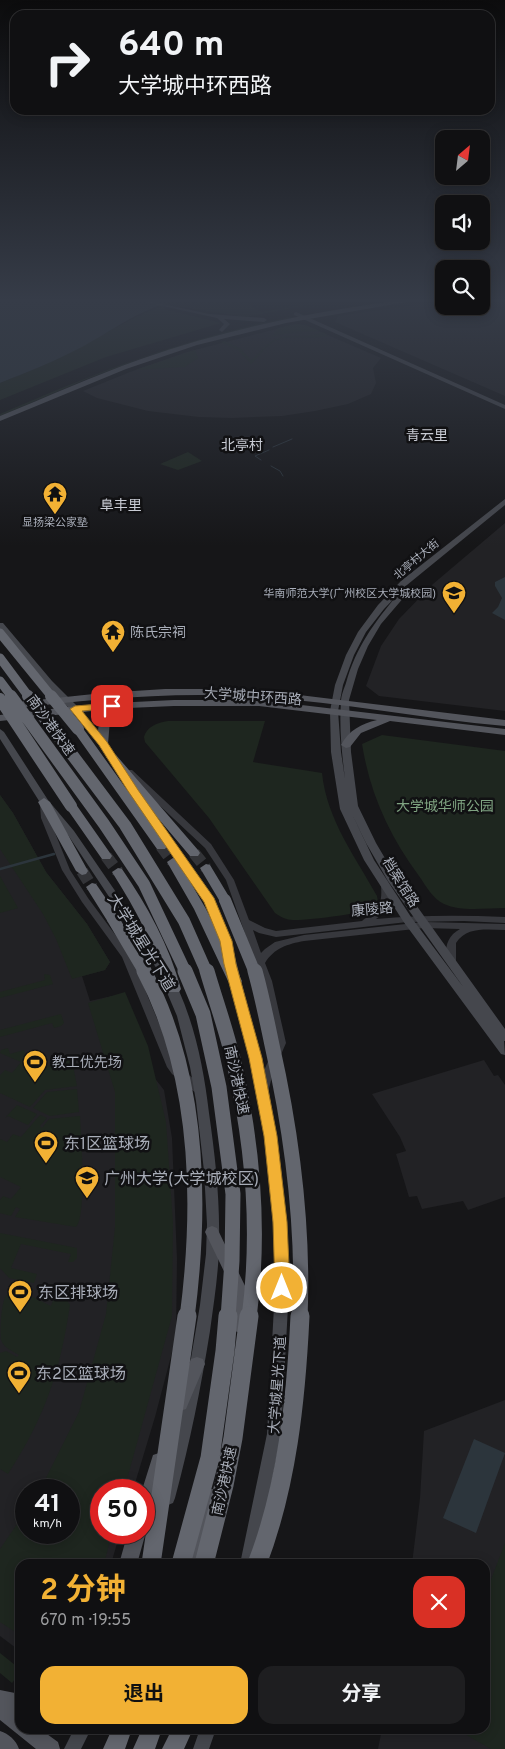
<!DOCTYPE html>
<html lang="zh">
<head>
<meta charset="utf-8">
<style>
  body { margin:0; font-family:Overpass,"Noto Sans SC",sans-serif; background:#1e1e20; color:#f1f3f6; height:100vh; display:flex; flex-direction:column; font-size:19px; white-space:nowrap }
  * { box-sizing:border-box; margin:0 }
  p { font-size:16px; color:#9c9d9f }
  .icon { flex:none; width:28px; height:28px; fill:none; stroke:currentColor; stroke-width:2; stroke-linecap:round; stroke-linejoin:round }
  .map { position:relative; flex:1; overflow:hidden }
  .panel { position:absolute; left:15px; top:1559px; width:475px; height:175px; display:flex; flex-direction:column; background:#101012; border-radius:15px; box-shadow:0 2px 12px #0003,0 0 0 1px #303032 }
  .panel>* { flex:none }
  .hud { position:absolute; left:10px; top:10px; width:485px; height:105px; border-radius:15px; box-shadow:0 2px 12px #0003,0 0 0 1px #303032; background:#101012; color:#f1f3f6; overflow:hidden }
  .needle { width:32px; rotate:28deg }
  .tools { position:absolute; left:435px; top:130px; display:grid; gap:10px }
  .tools a { display:grid; place-items:center; width:55px; height:55px; border-radius:10px; background:#101012; box-shadow:0 2px 12px #0003,0 0 0 1px #303032; font-size:25px }
  .speed { position:absolute; left:15px; top:1479px; display:flex; gap:10px; font-size:25px; font-weight:700; text-align:center }
  .speed>* { display:grid; place-content:center; width:65px; height:65px; border-radius:50%; background:#101012; box-shadow:0 2px 12px #0003,0 0 0 1px #303032; line-height:1 }
  .speed small { font-size:12px; font-weight:400 }
  .speed .limit { border:8px solid #d22; background:#fff; color:#111 }
  .pin { position:absolute; display:grid; place-items:center; width:42px; height:42px; color:#fff; margin:-21px; border-radius:10px; box-shadow:0 2px 8px #0006 }
  .me { position:absolute; width:55px; margin:-28px; rotate:0deg; stroke-linejoin:round; filter:drop-shadow(0 0 4px #0008) }
  .turn { display:flex; align-items:center; gap:18px; height:105px; padding:0 25px; font-size:22px }
  .turn .icon { width:65px; height:65px; stroke-width:2.5 }
  .turn b { display:block; font-size:35px; line-height:42px }
  .round { display:grid; place-items:center; flex:none; width:52px; height:52px; border-radius:15px; background:#1e1e20 }
  .headline { display:flex; align-items:center; justify-content:space-between; height:85px; padding:0 25px }
  h1 { font-size:30px; font-weight:700; line-height:38px; color:#f2b134 }
  .action { display:flex; gap:10px; margin-top:auto; padding:10px 25px }
  .action a { flex:1; height:58px; border-radius:15px; background:#f2b134; color:#111; font-size:20px; font-weight:700; line-height:58px; text-align:center }
  .action a+a { background:#1e1e20; color:#f1f3f6 }
  .map>svg:first-child { display:block }
  .built { fill:#222225; fill-rule:evenodd }
  .green { fill:#1e261f }
  .water { fill:#2c353c }
  .lines { fill:none; stroke-linecap:round; stroke-linejoin:round }
  .stream-far1 { stroke:#2c353c; stroke-width:1 }
  .stream { stroke:#2c353c; stroke-width:2.5 }
  .motorway-tunnel { stroke:#333438; stroke-width:12; stroke-dasharray:12 6; stroke-linecap:butt }
  .tertiary { fill:#37383d; fill-rule:evenodd }
  .secondary { fill:#45474d; fill-rule:evenodd }
  .primary { fill:#53555c; fill-rule:evenodd }
  .motorway { fill:#63666e; fill-rule:evenodd }
  .motorway-bridge-far3 { stroke:#63666e; stroke-width:9 }
  .motorway-bridge-far2 { stroke:#63666e; stroke-width:12 }
  .motorway-bridge-far1 { stroke:#63666e; stroke-width:15 }
  .motorway-bridge { stroke:#63666e; stroke-width:19 }
  .route { fill:#f2b134; stroke:#9d7322 }
  .labels { text-anchor:middle; stroke-width:5; stroke-linejoin:round; paint-order:stroke }
  .far-poi-label { font-size:11px; fill:#a8adb8; stroke:#111113 }
  .far-street-label { font-size:11px; fill:#a8adb8; stroke:#111113 }
  .far-quarter-label { font-size:14px; fill:#c9ccd4; stroke:#111113 }
  .poi-label { font-size:14px; fill:#a8adb8; stroke:#111113; text-anchor:start }
  .street-label { font-size:14px; fill:#a8adb8; stroke:#111113 }
  .park-label { font-size:14px; fill:#7fa381; stroke:#111113 }
  .near-street-label { font-size:16px; fill:#a8adb8; stroke:#111113 }
  .near-poi-label { font-size:16px; fill:#a8adb8; stroke:#111113; text-anchor:start }
</style>
</head>
<body>
<div class="map">
<svg width="505" height="1749" viewBox="0 0 505 1749">
  <rect width="100%" height="100%" fill="#161618"/>
  <path class="built" d="M444,301V306H481V301H505V396L335,322L338,316Z
    M296,324L307,326L381,358L373,368L376,383L371,394L348,404L315,411L282,416L232,418L199,417L148,411L97,398L83,391L130,372L187,352Z
    M505,523V711L379,696L366,686L381,646L399,619L433,584Z
    M0,795L13,813L46,872L87,924L110,962L105,970L82,976L90,1001L112,996L138,1057L164,1090L172,1138L177,1259L176,1337L155,1417L133,1490H101V1532L120,1533L111,1564H20V1651L0,1636ZM26,1490H69V1532H26Z
    M484,1060L494,1076L498,1075L505,1085V1197L468,1210L463,1201L422,1209L417,1196L409,1197L396,1154L406,1151L400,1137L372,1094Z
    M505,1400V1749H378L382,1729H485V1564H412L420,1498L424,1431Z"/>
  <path class="green" d="M173,301H244L261,312L327,301L246,317L169,305L164,309L221,323L106,357L0,400V383L46,364L136,317Z
    M291,317H294L216,336L145,357L87,379L0,416V414C97,372 187,337 291,317Z
    M296,324L305,325L320,331L289,333L271,337L278,328Z
    M322,332L328,335C312,342 293,333 277,340C265,345 260,356 251,364L238,350L221,342L225,341L241,349L251,360C261,353 266,342 279,338C293,333 309,339 322,332Z
    M195,350L198,358L185,367L135,370Z
    M188,452L202,461L178,470L160,464Z
    M168,721H265L253,762L322,773C327,820 355,856 377,896C378,900 378,904 375,907C369,913 304,921 293,920C286,920 281,917 275,913L209,818L145,742L144,737C147,726 157,723 168,721Z
    M382,735L505,751V908C486,908 461,912 444,904C433,899 426,886 419,876C389,835 370,794 362,744Z
    M0,795L13,813L46,872L87,924L110,962L105,970L72,979L56,939L43,914L0,849Z
    M0,876L18,908L0,913Z
    M44,974L50,975L53,984L0,998V992L45,980Z
    M125,992L148,1046L166,1122L173,1223L172,1316L124,1490H101V1532L112,1533L104,1564H20V1635L0,1622V1549L26,1511V1532H69V1490H40L79,1412L106,1314L115,1227V1092L88,1003Z
    M61,1014L64,1023L61,1026L54,1028L52,1023L0,1037V1030Z
    M8,1048L10,1054L24,1050L29,1065L37,1063L39,1068L67,1061L65,1055H71L77,1086L45,1090L30,1107L0,1093V1075L5,1070L12,1073L21,1062L0,1053L1,1050Z
    M77,1089L79,1112L50,1116L33,1108L47,1092Z
    M17,1105L37,1114L28,1125L8,1116L5,1118Z
    M40,1115L47,1118L40,1126L42,1128L49,1119L80,1116C81,1135 87,1215 76,1227L15,1217L20,1209L16,1207L11,1216L0,1213V1200L3,1196L11,1199L21,1187L0,1177V1139L7,1142L13,1134L21,1137Z
    M0,1233L77,1248V1258L73,1262H68L71,1254L21,1244L11,1268L37,1274L34,1283L9,1278L0,1268Z
    M17,1291L30,1293L29,1295L51,1306L54,1298L67,1300L70,1305C60,1372 45,1417 8,1474L0,1469V1353L6,1351L17,1357L19,1355C12,1351 4,1348 1,1340C0,1332 1,1302 6,1296C9,1292 12,1291 17,1291Z
    M505,1543V1749H491L456,1729H485V1595Z
    M0,1653L20,1669V1673L12,1683L0,1673Z"/>
  <path class="water" d="M0,301H179C147,304 110,332 82,347C55,361 28,372 0,383Z
    M505,577V620L492,613L498,607L502,598L495,586V582Z
    M474,1439L505,1453L476,1533L443,1518Z"/>
  <g class="lines">
    <path class="stream-far1" d="M273,447L292,439
      M261,460L255,456L269,450
      M271,466L280,471L283,476"/>
    <path class="stream" d="M0,869L54,854"/>
    <path class="motorway-tunnel" d="M161,846L173,862
      M194,853L206,868
      M106,856L118,872
      M82,871L92,887"/>
    <path class="tertiary" d="M126,770H132L211,844L234,880L249,920L265,928L276,931L362,921C365,918 368,917 372,914C381,907 382,897 381,886L385,883L389,886C391,900 388,911 376,919C419,915 462,915 505,917V923L464,921L407,922L276,937L259,933L253,930L261,953L265,949L275,942L304,935L424,922L505,924V930C488,930 467,926 456,943V961L454,963H448L446,961C445,947 447,936 460,929L424,928L304,941C288,944 274,948 265,963L272,981L286,1043L273,1073L268,1092L267,1095L263,1096L259,1095L258,1092L263,1073L276,1043L262,981L226,880L205,848L126,774L125,772Z
      M44,802L48,805L49,818L70,870L88,898L131,956L175,1062L180,1068L204,1087L205,1090L204,1093L200,1094L196,1093L172,1074L167,1067L122,957L82,902L62,870L41,818L40,805Z"/>
    <path class="secondary" d="M140,301H149L209,314L264,318L267,320L264,322L224,319L230,324L222,332L219,330L224,324L217,318Z
      M296,312L505,405V409L294,315V313Z
      M505,499V505L407,585L384,609L366,632L354,655L343,685L338,711L341,752L345,779C342,754 339,727 341,702C341,695 344,689 346,683C356,647 374,623 398,594H404L405,596L381,624L368,646L358,669L349,700L351,752L358,806L376,843L396,877L505,1029V1041H504L505,1055L501,1054L403,921L364,860L340,809L331,752L330,711L335,685L346,655L358,632L378,605L401,581ZM351,812L366,843L388,881L464,988L411,917L374,860Z
      M0,623H3L52,681L78,707L106,742L137,790L214,899L231,941L269,1092L281,1169L290,1270L281,1434L256,1564H240L267,1434L276,1270L269,1169L257,1092L221,941L205,902L130,793L99,745L72,711L46,685L0,630Z
      M0,729L4,732L48,800L74,831L166,965C192,1010 203,1062 209,1113C215,1155 220,1198 219,1241C219,1271 214,1301 210,1331C201,1387 190,1443 175,1498L173,1503L168,1505L163,1503L161,1498L175,1440L187,1382L200,1305L206,1254L207,1224L204,1171L196,1101L190,1067L177,1016L157,969L68,835L41,804L0,739Z
      M74,1729H91L81,1749H64Z
      M200,1729H216L209,1749H193Z"/>
    <path class="primary" d="M396,301H412L286,323L197,345L126,369L0,421V416C47,397 93,376 141,359C223,330 310,312 396,301Z
      M165,689H228L291,694L505,720V726C423,719 342,702 259,697C176,691 92,699 9,709L4,706L9,703L103,693Z
      M174,700H259L505,729V735L390,721L361,733L350,747L346,748L341,745C349,730 361,724 377,720L259,706H174L128,708L115,715L110,720L108,744L103,747L98,744C97,729 98,717 111,709L0,721V715L94,704Z
      M212,1226L217,1228L247,1290L248,1326L245,1331L240,1333L235,1331L232,1326L233,1290L205,1232L207,1228Z
      M197,1357L203,1359L205,1364L186,1409L180,1411L174,1409L172,1404L191,1359Z
      M159,1453L165,1455L167,1461L152,1511L150,1517L144,1519V1490H142L153,1455Z
      M212,1489L218,1491L220,1497L201,1564H183L204,1497L206,1491Z
      M144,1528L146,1532L137,1564H119L128,1532H144Z
      M0,1690L20,1694V1729H40L58,1742L60,1749H36L0,1720Z
      M0,1731C9,1734 16,1740 19,1749H0Z"/>
    <path class="motorway" d="M78,726L82,727L165,843L167,846L165,849H157L72,729Z
      M112,754L116,755L198,850L200,853L198,856H190L108,759L106,757Z
      M44,798L50,802L88,871L86,874L82,875L76,871L38,802Z
      M71,802L75,803L110,853L112,856L110,859H102L65,806Z
      M173,858L177,859L206,909L242,981L240,984H230L228,981L194,909L167,862Z
      M206,864L210,865L231,900L230,903H220L219,900L200,868Z
      M118,868L122,869C148,907 169,945 181,989L179,992H169L167,989C156,946 136,910 112,872Z
      M92,883L96,884L118,916L119,919L118,922H108L86,887Z
      M112,1729H132L125,1749H103Z
      M142,1729H162L155,1749H133Z
      M172,1729H193L184,1749H162Z"/>
    <path class="motorway-bridge-far3" d="M0,633L52,697
      M0,658L29,697
      M0,681L12,697"/>
    <path class="motorway-bridge-far2" d="M11,696L104,824L144,884L186,973
      M28,696L125,825L184,921L207,973
      M51,696L78,729
      M0,699L71,806
      M225,900L255,973
      M113,919L145,973"/>
    <path class="motorway-bridge-far1" d="M144,971C200,1076 202,1203 187,1318
      M185,971L203,1014L219,1087L233,1194L232,1261L228,1318
      M207,971C216,1002 227,1032 234,1063C253,1145 260,1234 249,1318
      M255,971C262,996 267,1021 272,1045C292,1134 304,1226 300,1318"/>
    <path class="motorway-bridge" d="M151,1564L187,1316
      M181,1564L210,1458L225,1351L228,1316
      M204,1564L224,1485L233,1438L249,1316
      M257,1564C287,1486 296,1400 300,1316"/>
  </g>
  <linearGradient id="sky" x2="0" y2="1"><stop stop-color="#0c0c0d"/><stop offset="0.55" stop-color="#363c48"/><stop offset="1" stop-color="#363c48" stop-opacity="0"/></linearGradient>
  <rect width="505" height="546" fill="url(#sky)"/>
  <path class="route" d="M112,703L117,706L116,708L82,711L107,742L138,790L214,898L232,941L236,964L262,1058L277,1136L287,1222L290,1288L288,1292L282,1294L277,1292L275,1288L273,1222L264,1136L249,1058L224,964L220,941L204,902L128,791L99,745L70,709L75,706Z"/>
  <defs>
    <symbol id="temple-pin" viewBox="-11 -11 22 30"><path d="M0 17L-7.5 6A9.5 9.5 0 1 1 7.5 6Z" fill="#f2b134" stroke="#111113"/><path d="M0-6L5-2H3V0L6.5 2.5H4V6H1.5V3h-3V6H-4V2.5H-6.5L-3 0V-2H-5Z" fill="#111"/></symbol>
    <symbol id="university-pin" viewBox="-11 -11 22 30"><path d="M0 17L-7.5 6A9.5 9.5 0 1 1 7.5 6Z" fill="#f2b134" stroke="#111113"/><path d="M0-5L7-2L0 1L-7-2ZM-4 1L0 2.5L4 1V4Q0 6-4 4Z" fill="#111"/></symbol>
    <symbol id="stadium-pin" viewBox="-11 -11 22 30"><path d="M0 17L-7.5 6A9.5 9.5 0 1 1 7.5 6Z" fill="#f2b134" stroke="#111113"/><path d="M0-5a6.5 5 0 1 0 0 10a6.5 5 0 1 0 0-10ZM-3.5-1.8h7v3.6h-7Z" fill="#111"/></symbol>
  </defs>
  <g fill-rule="evenodd">
    <use href="#temple-pin" x="41" y="480" width="28" height="38"/>
    <use href="#university-pin" x="440" y="579" width="28" height="38"/>
    <use href="#temple-pin" x="99" y="618" width="28" height="38"/>
    <use href="#stadium-pin" x="21" y="1048" width="28" height="38"/>
    <use href="#stadium-pin" x="32" y="1129" width="28" height="38"/>
    <use href="#university-pin" x="73" y="1164" width="28" height="38"/>
    <use href="#stadium-pin" x="6" y="1278" width="28" height="38"/>
    <use href="#stadium-pin" x="5" y="1359" width="28" height="38"/>
  </g>
  <g class="labels">
    <g class="far-poi-label">
      <text x="55" y="526">显扬梁公家塾</text>
      <text x="436" y="597" text-anchor="end">华南师范大学(广州校区大学城校园)</text>
    </g>
    <g class="far-street-label">
      <text transform="translate(416 559) rotate(-40)" y="4">北亭村大街</text>
    </g>
    <g class="far-quarter-label">
      <text x="427" y="440">青云里</text>
      <text x="242" y="450">北亭村</text>
      <text x="121" y="510">阜丰里</text>
    </g>
    <g class="poi-label">
      <text x="130" y="637">陈氏宗祠</text>
      <text x="52" y="1067">教工优先场</text>
    </g>
    <g class="street-label">
      <text transform="translate(253 696) rotate(4)" y="5">大学城中环西路</text>
      <text transform="translate(51 725) rotate(54)" y="5">南沙港快速</text>
      <text transform="translate(401 882) rotate(58)" y="5">档案馆路</text>
      <text transform="translate(372 909) rotate(-5)" y="5">康陵路</text>
      <text transform="translate(237 1080) rotate(78)" y="5">南沙港快速</text>
      <text transform="translate(277 1385) rotate(-86)" y="5">大学城星光下道</text>
      <text transform="translate(224 1481) rotate(-78)" y="5">南沙港快速</text>
    </g>
    <g class="park-label">
      <text x="445" y="811">大学城华师公园</text>
    </g>
    <g class="near-street-label">
      <text transform="translate(142 942) rotate(58)" y="6">大学城星光下道</text>
    </g>
    <g class="near-poi-label">
      <text x="64" y="1149">东1区篮球场</text>
      <text x="104" y="1184">广州大学(大学城校区)</text>
      <text x="38" y="1298">东区排球场</text>
      <text x="36" y="1379">东2区篮球场</text>
    </g>
  </g>
</svg>
<div class="tools">
<a><svg class="needle" viewBox="-14 -14 28 28"><path d="M0-13l5 13h-10z" fill="#e53935"/><path d="M0 13l5-13h-10z" fill="#9c9d9f"/></svg></a>
<a><svg class="icon" aria-label="sound" viewBox="0 0 24 24"><path d="M4 9h4l5-4v14l-5-4H4zM17 9q2 3 0 6"/></svg></a>
<a><svg class="icon" aria-label="search" viewBox="0 0 24 24"><circle cx="10" cy="10" r="6"/><path d="M15 15l6 6"/></svg></a>
</div>
<div class="speed"><div>41<small>km/h</small></div><div class="limit">50</div></div>
<div class="pin" style="left:112px;top:706px;background:#d93025"><svg class="icon" aria-label="arrive" viewBox="0 0 24 24"><path d="M6 21V4h12l-3 4 3 4H6"/></svg></div>
<svg class="me" style="left:282px;top:1288px" viewBox="-20 -20 40 40"><circle r="17" fill="#f2b134" stroke="#fff" stroke-width="3"/><path d="M0-11L8 9 0 5-8 9z" fill="#fff"/></svg>
<div class="hud">
<div class="turn"><svg class="icon" aria-label="right" viewBox="0 0 24 24"><path d="M7 20v-9h11M14 6l5 5-5 5"/></svg><div><b>640 m</b>大学城中环西路</div></div>
</div>
<section class="panel">
<div class="headline"><div><h1>2 分钟</h1><p>670 m · 19:55</p></div><a class="round" style="background:#d93025;color:#fff"><svg class="icon" aria-label="close" viewBox="0 0 24 24"><path d="M6 6l12 12M18 6L6 18"/></svg></a></div>
<div class="action"><a>退出</a><a>分享</a></div>
</section>
</div>
</body>
</html>
